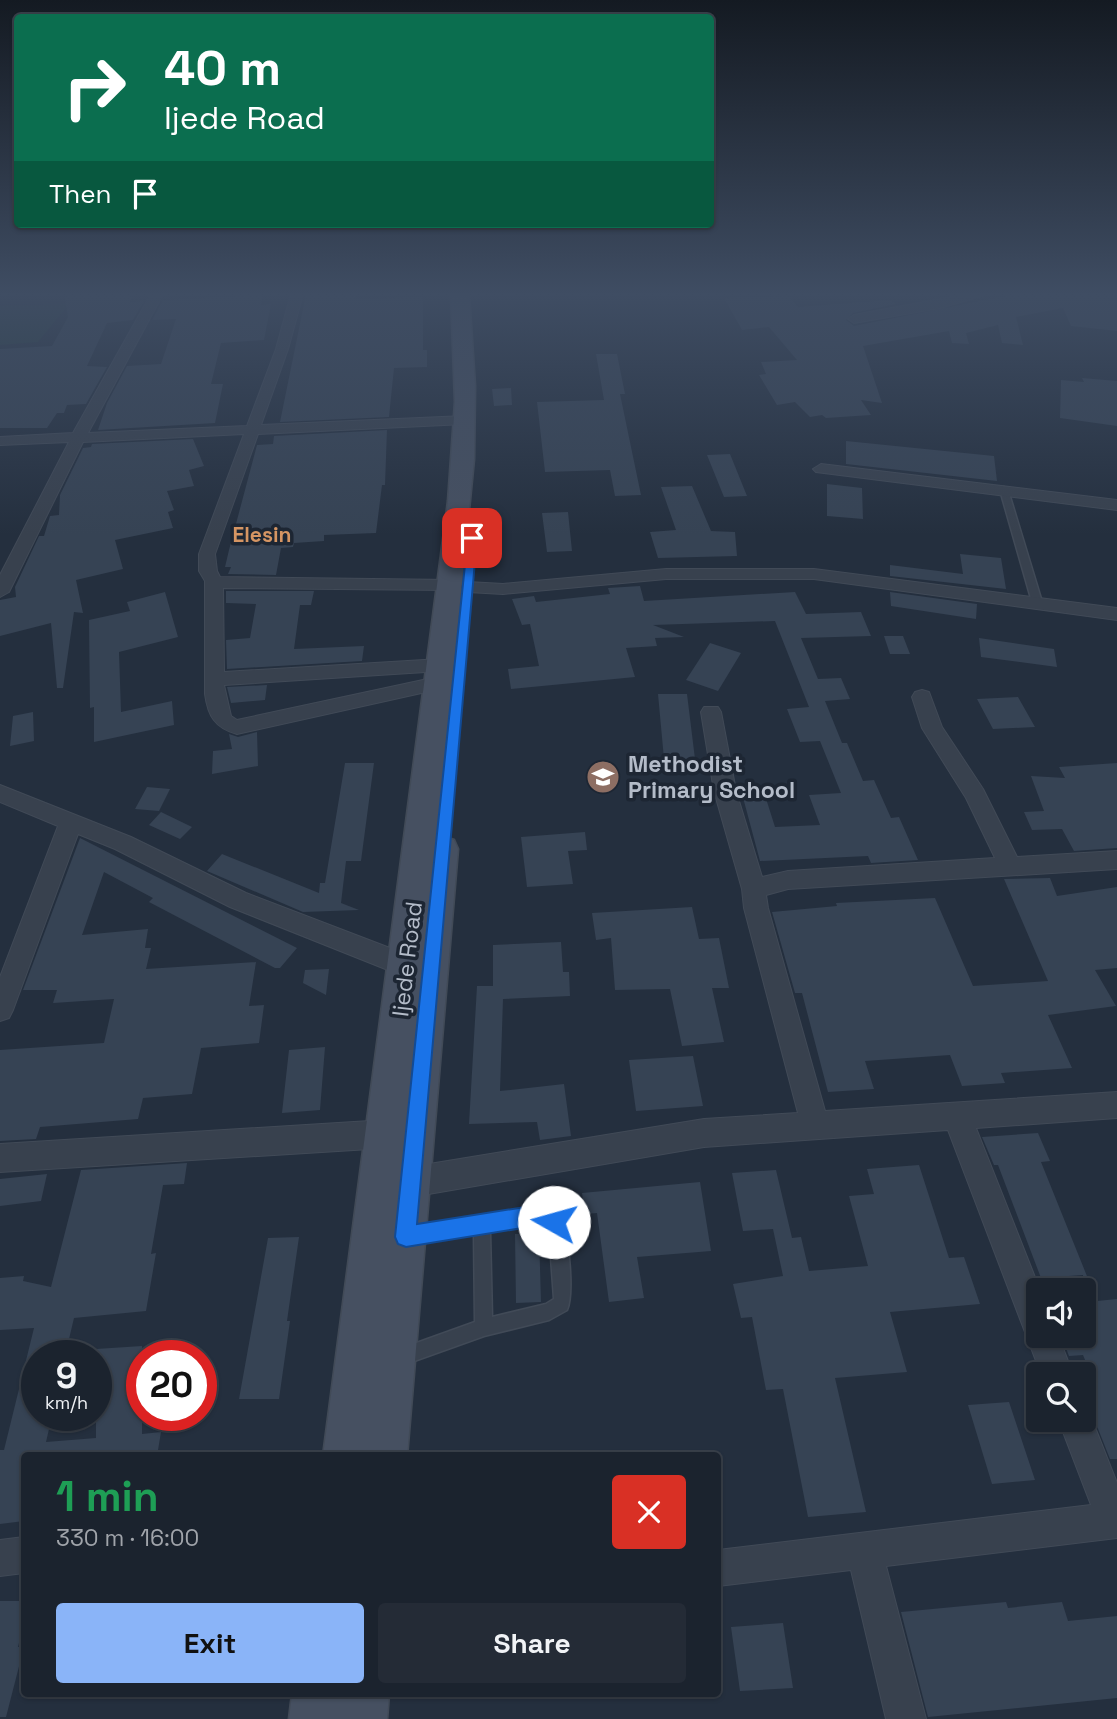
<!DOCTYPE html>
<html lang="en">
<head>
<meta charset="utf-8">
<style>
  body { margin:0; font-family:"Space Grotesk",sans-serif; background:#242b36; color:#f1f3f6; height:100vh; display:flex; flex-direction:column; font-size:26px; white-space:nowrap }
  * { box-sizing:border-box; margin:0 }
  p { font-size:23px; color:#a0a4aa }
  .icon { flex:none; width:38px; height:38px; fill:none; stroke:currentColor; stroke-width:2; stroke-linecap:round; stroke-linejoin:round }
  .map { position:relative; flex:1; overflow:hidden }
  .sheet { position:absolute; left:21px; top:1452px; width:700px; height:245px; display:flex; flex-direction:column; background:#1b232e; border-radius:7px; box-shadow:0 2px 5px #0004,0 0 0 2px #39404a }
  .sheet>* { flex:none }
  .banner { position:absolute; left:14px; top:14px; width:700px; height:214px; border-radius:7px; box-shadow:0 2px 5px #0004,0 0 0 2px #39404a; background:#0b6e4f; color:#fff; overflow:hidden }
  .buttons { position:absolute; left:1026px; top:1278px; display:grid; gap:14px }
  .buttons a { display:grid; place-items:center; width:70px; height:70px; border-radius:7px; background:#1b232e; box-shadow:0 2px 5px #0004,0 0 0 2px #39404a; font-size:35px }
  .speed { position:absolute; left:21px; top:1340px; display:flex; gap:14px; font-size:35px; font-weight:700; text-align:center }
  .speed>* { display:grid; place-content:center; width:91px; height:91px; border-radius:50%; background:#1b232e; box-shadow:0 2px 5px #0004,0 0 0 2px #39404a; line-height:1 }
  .speed small { font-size:18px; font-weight:400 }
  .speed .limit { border:10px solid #d22; background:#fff; color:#111 }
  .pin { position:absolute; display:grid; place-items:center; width:60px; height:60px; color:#fff; margin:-30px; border-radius:14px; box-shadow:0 4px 10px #0006 }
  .me { position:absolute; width:77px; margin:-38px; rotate:277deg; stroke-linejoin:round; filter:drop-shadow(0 0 5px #0008) }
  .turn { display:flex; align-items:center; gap:24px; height:147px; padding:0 35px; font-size:32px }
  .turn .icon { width:91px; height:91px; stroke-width:2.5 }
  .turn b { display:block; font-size:49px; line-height:60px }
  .then { display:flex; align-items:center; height:66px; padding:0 35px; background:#0003; gap:14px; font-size:26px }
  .round { display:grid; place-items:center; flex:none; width:74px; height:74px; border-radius:7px; background:#242b36 }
  .head { display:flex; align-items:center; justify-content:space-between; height:119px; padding:0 35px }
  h1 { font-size:42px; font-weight:800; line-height:52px; color:#1e9e55 }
  .button { display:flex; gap:14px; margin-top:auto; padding:14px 35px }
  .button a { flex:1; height:80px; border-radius:7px; background:#8ab4f8; color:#111; font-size:28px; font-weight:800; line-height:80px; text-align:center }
  .button a+a { background:#242b36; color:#f1f3f6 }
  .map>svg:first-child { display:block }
  .green { fill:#263c3f }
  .building { fill:#364354 }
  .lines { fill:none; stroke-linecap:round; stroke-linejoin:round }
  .lane-casing { stroke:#414a57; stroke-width:3 }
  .street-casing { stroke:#414a57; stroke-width:2 }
  .secondary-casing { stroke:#414a57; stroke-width:3 }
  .lane { fill:#38414e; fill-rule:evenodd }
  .street { fill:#38414e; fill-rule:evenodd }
  .secondary { fill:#465061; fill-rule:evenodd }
  .route { fill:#1a73e8; stroke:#114b97; stroke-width:2 }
  .labels { text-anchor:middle; stroke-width:7; stroke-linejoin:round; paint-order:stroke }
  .far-quarter-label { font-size:21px; font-weight:bold; fill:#d59563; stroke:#1d2633 }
  .poi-label { font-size:23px; font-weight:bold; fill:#b4bcc9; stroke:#1d2633; text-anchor:start }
  .street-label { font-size:23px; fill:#b4bcc9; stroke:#1d2633 }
</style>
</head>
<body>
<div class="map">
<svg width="1117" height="1719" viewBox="0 0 1117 1719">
  <rect width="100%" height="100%" fill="#242f3e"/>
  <path class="green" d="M69,304L38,342L0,345V306Z"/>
  <path class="building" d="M64,294H133L130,302L144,301L133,320L107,323L87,366L107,367L86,404L67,405L64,413H57L47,428H0V349L52,346L68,317Z
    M306,294H355V299L423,297V350H427V367L394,368L389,417L280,422Z
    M1015,294H1117V331L1071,326L1063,308L1016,317L1023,345L1002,343L998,325L966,333L969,344L952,343L949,331L863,346L882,403L861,400L871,415L826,418L822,415L810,417L795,402L777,405L759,375L766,374L761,362L797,360L769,327L742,330L724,298L789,296L798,307L890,300L896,304L853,313L846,320L854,326Z
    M262,295L261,305L271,304L264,340L221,343L211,384H223L215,423L98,430L107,403L127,366L161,364L176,319L152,320L163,300Z
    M596,354H617L625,394H620L641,495L615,496L610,470L545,472L537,402L604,400Z
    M1082,378L1117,381V426L1060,418L1061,380L1084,382Z
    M511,388L512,405L494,406L492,389Z
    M387,430L385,485H382L376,533L324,535V541L294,543L293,547L281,548L276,575L228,574L231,567H225L229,550L257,445L273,444L274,436Z
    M193,439L204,466L189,470L194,486L167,491L174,510L168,512L173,528L115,540L123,569L76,580L83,613L74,612L63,688H57L51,623L0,636V600L16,597L15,587L39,536H44L50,516L59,515L60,495L83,448L91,447L92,444Z
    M846,441L994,456L997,481L846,464Z
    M730,454L747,496L724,497L707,455Z
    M827,484L862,488L863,519L827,516Z
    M692,486L711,531L735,532L737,556L658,558L650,532L676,530L661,487Z
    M568,512L572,551L547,552L542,513Z
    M960,554L1001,558L1006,589L890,576V565L963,574Z
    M640,586L644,601L795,592L806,614L861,612L871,636L801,638L818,679L841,678L850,699L825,701L842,743H847L863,781L874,780L891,818L899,817L918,860L871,863L868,856L760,861L741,790L763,789L775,827L820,825L809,795L841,793L820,741L800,742L787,709L809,707L775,621L653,625L684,637L655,638L657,646L626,648L635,677L511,689L508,669L539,666L530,624L522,625L512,599L534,596L536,602L610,594L608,588Z
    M226,591H314L311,605H300L294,649L364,646L362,661L227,669L226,640L250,638L256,604L226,603Z
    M165,592L178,637L119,652L121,712L172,701L174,725L94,742V707L90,708L89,620L130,611L127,602Z
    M890,592L977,604L976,619L891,606Z
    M884,636H903L910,654H890Z
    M979,638L1054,649L1057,667L981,657Z
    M710,643L741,653L718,691L686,680Z
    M267,685L265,700L231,703L227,687Z
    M658,694H687L695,759H664Z
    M1018,697L1035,727L993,729L977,699Z
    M33,712L34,741L10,746L13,716Z
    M257,732L258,766L212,774L213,751L232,749L229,734L238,737Z
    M345,763H374L361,861H346L341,903L359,910L303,912L207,871L222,854L319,893L320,883H325Z
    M1117,763V848L1074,851L1062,829L1032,830L1024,812L1044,811L1031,776L1065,778L1059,767Z
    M147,787L170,789L159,811L135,809Z
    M161,812L192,827L180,839L149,825Z
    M585,832L587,850L568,851L573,884L527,887L521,837Z
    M80,838L297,948L280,968H275L149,902L153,898L104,872L82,935L148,929L145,948H151L146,969L256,962L249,1006L264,1005L259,1043L201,1048L192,1094L143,1098L138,1119L40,1127L36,1139L0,1141V1050L104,1043L114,999L53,1003L57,990H23Z
    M1050,878L1057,896L1117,887V968L1095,970L1116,1006L1048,1015L1072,1068L1001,1073L1005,1083L962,1086L950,1055L865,1061L874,1089L828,1092L802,993H795L772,912L837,906L836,903L935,898L973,986L1048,981L1004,879Z
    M692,907L699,939L719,938L729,988H712L724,1042L682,1046L670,989L615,990L611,938L596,940L592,913Z
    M561,942L563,972H569L570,996L503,999L500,1091L564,1084L571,1136L540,1140L537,1122L469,1124L477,986H493V945Z
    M329,969L326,995L303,983L305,970Z
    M325,1047L320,1110L282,1113L289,1050Z
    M693,1056L703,1106L636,1111L629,1060Z
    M1038,1133L1050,1161L1041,1162L1097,1301L1117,1299V1459H1110L1089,1406L1083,1404V1391L1097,1389L1083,1355L1069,1356L1061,1335H1083V1275L1041,1278L998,1165H994L982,1137Z
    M187,1163L184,1184L163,1185L151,1254L156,1253L146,1311L74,1318L65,1356H37V1416H52L46,1442L96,1438V1349L142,1346V1434L161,1432L157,1456H24V1521L0,1524V1450H4L34,1328L0,1330V1278L24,1276L23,1281L51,1287L81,1170Z
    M919,1165L949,1258L964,1257L980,1304L890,1312L907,1372L835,1378L866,1512L808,1517L783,1389L766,1390L752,1317L741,1318L733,1284L783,1276L773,1229L743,1231L732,1173L776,1170L792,1238L801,1237L809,1271L868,1266L849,1196L874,1194L867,1169Z
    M47,1174L41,1201L0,1206V1179Z
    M700,1182L711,1251L637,1257L644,1298L609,1302L597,1213L585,1214L582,1193Z
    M539,1233L541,1302L516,1303L515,1234Z
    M299,1237L287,1321H290L279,1399H239L268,1238Z
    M1009,1402L1035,1480L992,1484L968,1405Z
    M0,1601H24V1623L18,1647H24L6,1717H0Z
    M1006,1602L1008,1608L1062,1602L1068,1621L1117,1616V1698L928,1717L901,1612Z
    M783,1623L793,1688L740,1691L731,1627Z"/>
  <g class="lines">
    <defs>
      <path id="lane" d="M1004,487L1008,490L1042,602L1040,604H1034L1032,602L1000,490Z
        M544,1206C551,1209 558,1213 561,1220C569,1236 574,1294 567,1310L549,1320L484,1336L403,1365L397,1362L394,1356L397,1350L475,1322L474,1234L410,1244L404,1242L402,1236L404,1230L482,1215ZM542,1222L549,1230L554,1299L546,1304L492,1317L490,1231Z"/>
      <path id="street" d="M151,294H163L88,433L247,426L276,349L291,294H303L288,349L261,425L465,416L472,420L465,424L258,434L215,554L217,571L220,577L451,580L460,585L451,590L223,588L224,672L441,659L448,661L450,665L448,669L441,671L224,685L231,716L237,720L437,677L444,678L447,683L444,688L237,734C215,728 208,716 205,694V581L199,571V554L244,434L83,442L9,592L0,597V575L69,442L0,445V437L73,433Z
        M967,294H988L940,308L854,323L848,319L854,315Z
        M821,464L1117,500V510L816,472L813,469Z
        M666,569H814L1117,608V620L814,579H666L503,594L468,592L459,587L468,582L503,584Z
        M922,690L929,692L942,727L983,789L1017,857L1117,851V869L788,889L766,895L768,908L825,1111L1117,1092V1118L976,1128L1040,1290H1038V1335H1058L1073,1374H1041L948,1130L704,1147L411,1197L401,1192L396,1182L401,1172L411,1167L704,1119L798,1113L744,908L742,889L714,791L701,712L704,707H718L721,712L736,791L762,877L788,871L995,858L966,798L922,728L912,697L915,692Z
        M0,785L131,837L246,893L416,958L419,966L416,974L407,977L398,974L230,907L115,849L78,834L13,1010L9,1018L0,1021V977L58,826L0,802Z
        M386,1120L396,1124L400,1134L396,1144L386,1148L0,1172V1144Z
        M1083,1406L1087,1407L1117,1483V1538L886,1566L926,1719H886L851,1570L718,1586V1550L1091,1505L1058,1419H1083Z
        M24,1537V1573L0,1576V1540Z"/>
      <path id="secondary" d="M451,294H469L475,386L474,459L437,838L442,836L454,840L458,849L407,1456H323L448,501L455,402Z
        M292,1694H389L387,1719H289Z"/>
    </defs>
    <use href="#lane" class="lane-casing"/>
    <use href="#street" class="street-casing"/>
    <use href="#secondary" class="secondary-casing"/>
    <use href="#lane" class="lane"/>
    <use href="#street" class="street"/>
    <use href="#secondary" class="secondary"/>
  </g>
  <linearGradient id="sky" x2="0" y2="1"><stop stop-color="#141a22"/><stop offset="0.55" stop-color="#3f4d63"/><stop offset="1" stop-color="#3f4d63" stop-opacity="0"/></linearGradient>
  <rect width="1117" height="535" fill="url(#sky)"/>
  <path class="route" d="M468,536L477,538L417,1224L544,1204L561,1214L564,1222L561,1229L554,1232L541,1225L406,1247L398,1244L395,1237Z"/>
  <defs>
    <symbol id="school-disc" viewBox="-11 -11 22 22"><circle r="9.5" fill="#8d6e63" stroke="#1d2633"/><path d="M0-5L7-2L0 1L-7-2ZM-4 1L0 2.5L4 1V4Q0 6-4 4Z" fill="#fff"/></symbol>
  </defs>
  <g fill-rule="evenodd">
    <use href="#school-disc" x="584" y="758" width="38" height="38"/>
  </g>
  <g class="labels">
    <g class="far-quarter-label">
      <text x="262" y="542">Elesin</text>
    </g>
    <g class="poi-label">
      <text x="628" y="772">Methodist<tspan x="628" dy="26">Primary School</tspan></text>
    </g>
    <g class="street-label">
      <text transform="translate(407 959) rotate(-83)" y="8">Ijede Road</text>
    </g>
  </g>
</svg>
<div class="buttons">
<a><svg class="icon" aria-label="sound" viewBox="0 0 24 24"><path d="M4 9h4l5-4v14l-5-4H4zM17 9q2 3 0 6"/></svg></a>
<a><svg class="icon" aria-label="search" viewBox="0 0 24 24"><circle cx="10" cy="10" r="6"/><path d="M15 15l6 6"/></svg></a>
</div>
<div class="speed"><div>9<small>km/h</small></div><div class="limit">20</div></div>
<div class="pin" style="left:472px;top:538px;background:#d93025"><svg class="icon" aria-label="arrive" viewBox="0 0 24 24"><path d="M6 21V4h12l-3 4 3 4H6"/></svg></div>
<svg class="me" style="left:554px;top:1222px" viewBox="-20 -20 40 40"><circle r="19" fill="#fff"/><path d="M0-13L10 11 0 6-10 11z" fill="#1a73e8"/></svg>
<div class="banner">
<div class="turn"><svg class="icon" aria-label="right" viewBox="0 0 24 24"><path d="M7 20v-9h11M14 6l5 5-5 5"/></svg><div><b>40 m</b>Ijede Road</div></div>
<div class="then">Then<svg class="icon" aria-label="arrive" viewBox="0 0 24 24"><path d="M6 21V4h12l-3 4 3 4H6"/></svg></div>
</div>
<section class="sheet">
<div class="head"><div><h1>1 min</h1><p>330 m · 16:00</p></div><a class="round" style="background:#d93025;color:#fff"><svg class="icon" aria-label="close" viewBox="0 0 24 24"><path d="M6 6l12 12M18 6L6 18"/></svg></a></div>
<div class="button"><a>Exit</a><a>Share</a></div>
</section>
</div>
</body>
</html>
